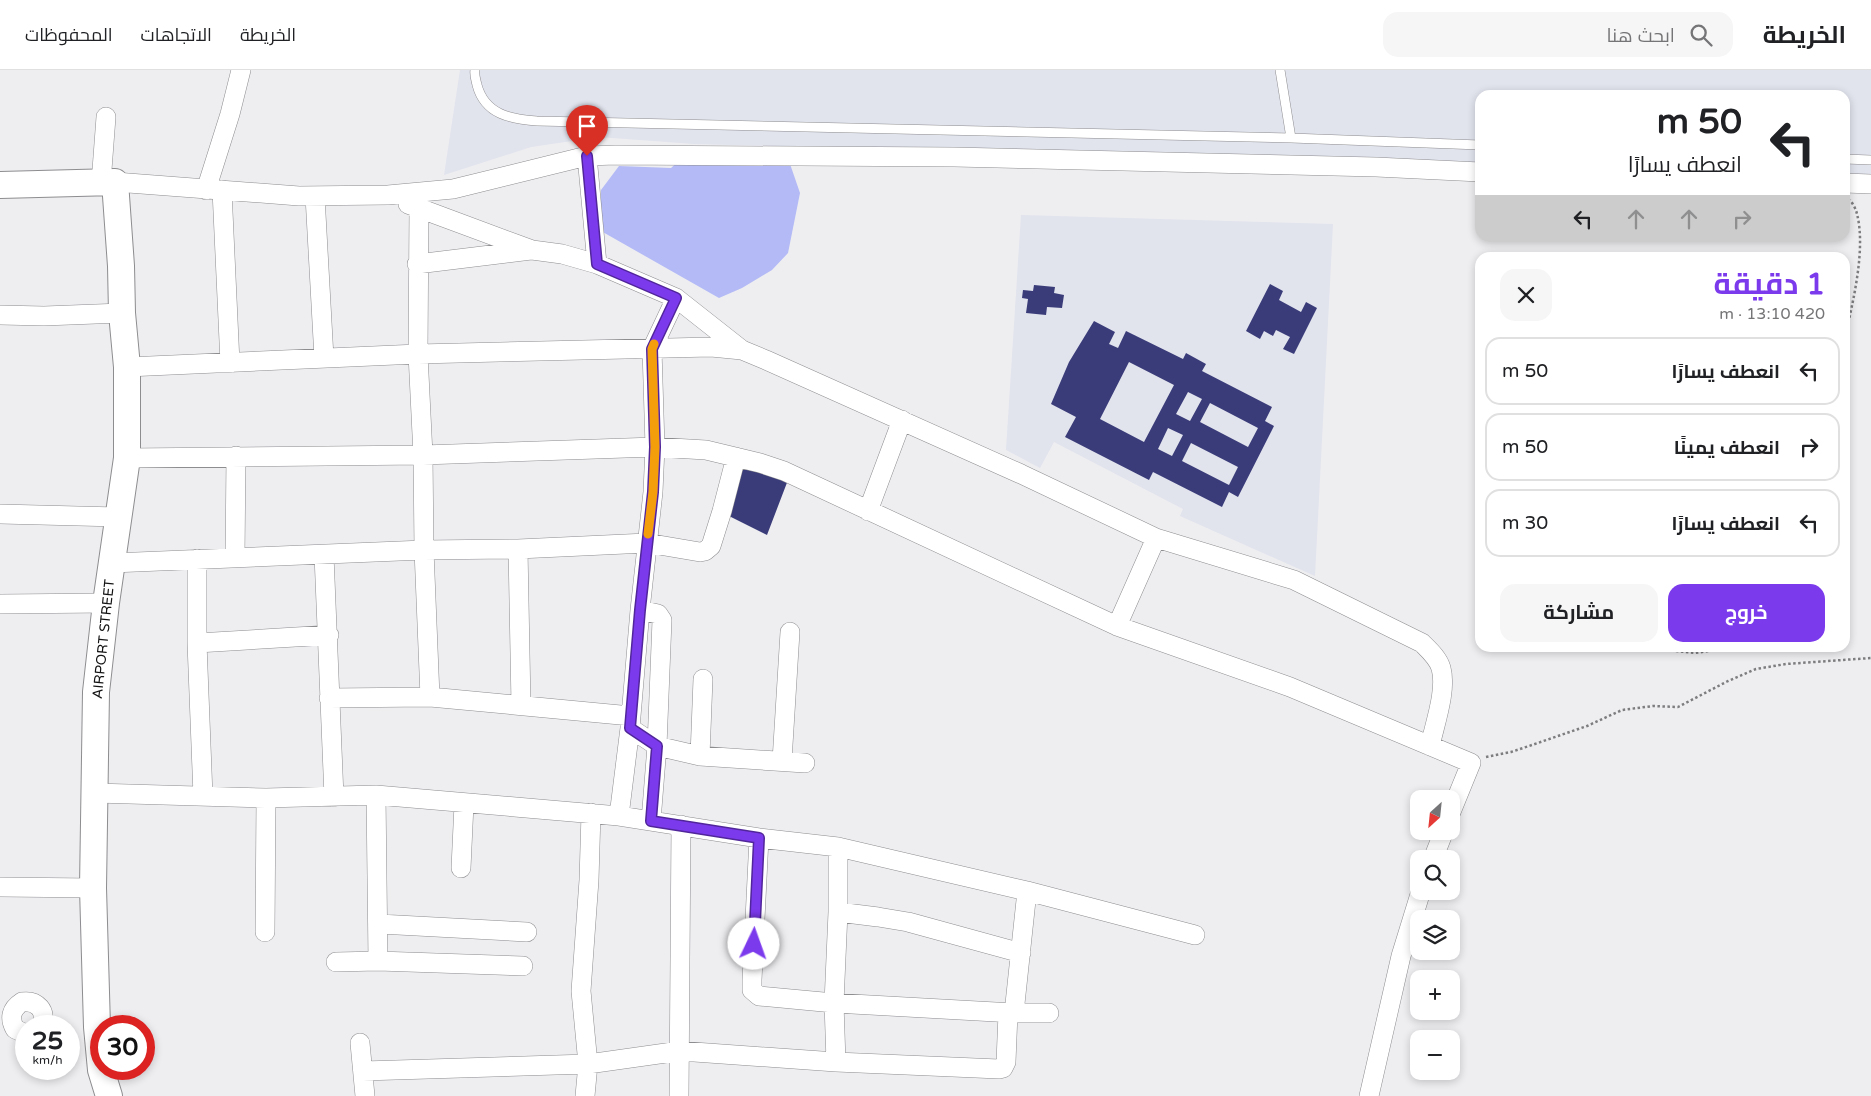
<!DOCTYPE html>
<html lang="ar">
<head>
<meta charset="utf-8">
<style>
  body { margin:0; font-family:"Varela Round",Cairo,sans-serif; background:#f6f6f6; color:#202124; direction:rtl; height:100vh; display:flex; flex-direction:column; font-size:19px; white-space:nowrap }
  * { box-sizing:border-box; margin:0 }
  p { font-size:16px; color:#757577 }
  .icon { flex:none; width:28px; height:28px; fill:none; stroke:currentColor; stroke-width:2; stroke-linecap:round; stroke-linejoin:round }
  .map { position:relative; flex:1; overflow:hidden; direction:ltr }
  .drawer { position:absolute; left:1475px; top:182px; width:375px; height:400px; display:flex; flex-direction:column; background:#fff; border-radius:15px; box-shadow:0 2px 8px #0003; direction:rtl }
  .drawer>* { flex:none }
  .hud { position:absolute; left:1475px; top:20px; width:375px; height:152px; border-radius:15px; box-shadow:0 2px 8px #0003; direction:rtl; background:#fff; color:#202124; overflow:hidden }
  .needle { width:32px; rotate:207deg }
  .controls { position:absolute; left:1410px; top:720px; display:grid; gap:10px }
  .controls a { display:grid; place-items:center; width:50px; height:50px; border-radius:10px; background:#fff; box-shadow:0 2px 8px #0003; font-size:25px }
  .speed { position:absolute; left:15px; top:945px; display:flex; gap:10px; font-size:25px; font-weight:700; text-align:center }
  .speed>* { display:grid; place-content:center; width:65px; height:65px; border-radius:50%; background:#fff; box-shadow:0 2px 8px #0003; line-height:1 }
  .speed small { font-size:12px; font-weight:400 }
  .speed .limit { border:8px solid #d22; background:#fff; color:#111 }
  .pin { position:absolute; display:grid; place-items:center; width:42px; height:42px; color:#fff; margin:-51px -21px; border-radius:50% 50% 50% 0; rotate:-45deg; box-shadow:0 0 5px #0007 }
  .pin .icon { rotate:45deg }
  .me { position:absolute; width:55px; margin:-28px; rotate:3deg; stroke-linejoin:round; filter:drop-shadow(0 0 4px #0008) }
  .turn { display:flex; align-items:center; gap:18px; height:105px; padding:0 25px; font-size:22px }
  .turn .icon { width:65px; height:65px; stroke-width:2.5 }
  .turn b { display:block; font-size:35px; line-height:42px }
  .lanes { display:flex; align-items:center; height:48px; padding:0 25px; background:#0003; justify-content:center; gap:25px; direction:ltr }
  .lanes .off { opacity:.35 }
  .round { display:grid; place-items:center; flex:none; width:52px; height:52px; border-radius:15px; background:#f6f6f6 }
  .summary { display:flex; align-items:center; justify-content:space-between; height:85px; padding:0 25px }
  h1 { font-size:30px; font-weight:700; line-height:38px; color:#7c3aed }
  .cta { display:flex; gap:10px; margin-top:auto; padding:10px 25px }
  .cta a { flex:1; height:58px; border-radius:15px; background:#7c3aed; color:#fff; font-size:20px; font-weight:700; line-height:58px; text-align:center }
  .cta a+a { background:#f6f6f6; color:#202124 }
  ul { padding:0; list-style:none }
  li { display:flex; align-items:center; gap:15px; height:68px; margin:0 10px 8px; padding:0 15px; border:2px solid #e0e0e0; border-radius:15px }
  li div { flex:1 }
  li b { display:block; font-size:19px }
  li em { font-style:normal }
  header { display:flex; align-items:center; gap:30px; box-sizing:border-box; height:70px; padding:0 25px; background:#fff; border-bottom:1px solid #e0e0e0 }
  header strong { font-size:24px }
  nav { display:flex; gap:28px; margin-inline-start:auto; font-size:18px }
  .search { width:350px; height:45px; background:#f6f6f6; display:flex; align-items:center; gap:12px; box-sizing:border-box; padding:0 18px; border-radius:15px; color:#757577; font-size:19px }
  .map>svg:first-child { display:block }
  .built { fill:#e1e3ed }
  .green { fill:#b3baf5 }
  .building { fill:#3a3c79; fill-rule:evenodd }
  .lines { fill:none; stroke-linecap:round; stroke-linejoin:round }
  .lane-casing { stroke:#8d8d90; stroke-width:10 }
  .street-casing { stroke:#8d8d90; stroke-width:20 }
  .secondary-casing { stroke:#8d8d90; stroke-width:28 }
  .path { stroke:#7d7d7f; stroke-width:2.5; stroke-dasharray:2.5 2.5; stroke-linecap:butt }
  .lane { stroke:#fff; stroke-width:9 }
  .street { stroke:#fff; stroke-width:19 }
  .secondary { stroke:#fff; stroke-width:26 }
  .route-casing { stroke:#51269a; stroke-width:12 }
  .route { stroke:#7c3aed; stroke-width:9 }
  .slow { stroke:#f59e0b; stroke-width:9 }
  .labels { text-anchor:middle; stroke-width:5; stroke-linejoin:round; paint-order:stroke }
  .street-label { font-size:14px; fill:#131314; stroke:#fff }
</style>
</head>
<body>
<header>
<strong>الخريطة</strong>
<div class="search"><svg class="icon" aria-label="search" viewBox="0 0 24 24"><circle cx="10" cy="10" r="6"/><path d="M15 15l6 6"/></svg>ابحث هنا</div>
<nav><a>الخريطة</a><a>الاتجاهات</a><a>المحفوظات</a></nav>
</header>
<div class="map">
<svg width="1871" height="1026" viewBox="0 0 1871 1026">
  <rect width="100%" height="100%" fill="#eeeef1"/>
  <path class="built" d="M460,0H1871V110L1845,109V25H1480V94L694,74L599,67L531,77L444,105Z
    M1021,145L1333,154L1315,506L1180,446L1183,439L1054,372L1040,398L1006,380Z"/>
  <path class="green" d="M681,89L789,91L800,123L788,183L772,200L742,218L719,228L601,161V120L619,96L671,98Z"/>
  <path class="building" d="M1270,214L1283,221L1279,230L1301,242L1306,232L1317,238L1294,284L1283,279L1290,267L1276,260L1273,266L1264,261L1260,269L1246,261Z
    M1034,215L1055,217L1054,223L1064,225L1062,238L1047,237L1046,245L1026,243L1028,229L1022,228L1023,220L1033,221Z
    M1094,251L1115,262L1109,274L1118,278L1126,261L1183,289L1186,283L1206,294L1202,301L1272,337L1265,351L1274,356L1238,427L1229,422L1222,437L1153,402L1149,410L1065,367L1076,347L1051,334L1069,292ZM1129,292L1174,315L1144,372L1100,349ZM1188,322L1202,329L1190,351L1176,344ZM1210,333L1258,358L1248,377L1200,352ZM1168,358L1183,365L1172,386L1158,379ZM1191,373L1238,397L1229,415L1182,391Z
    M739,390L788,410L767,465L725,444Z"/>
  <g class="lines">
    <defs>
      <path id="lane" d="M475,0C474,5 476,10 477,15C485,45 511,49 537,51L1291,68L1480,75
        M1280,0L1291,68
        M1845,89L1871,90"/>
      <path id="street" d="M587,86L597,194
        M115,112L299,126L388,125L453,119L587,86L616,85L954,87L1376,97L1480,102
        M101,113L106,47
        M1845,113L1871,114
        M206,120L230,44L241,0
        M222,120L230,293
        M315,126L324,288
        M408,134L532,180L562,184L597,194L676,228L742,280
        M419,138L418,284L423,385L424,480L430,627
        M417,194L531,180
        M0,245L44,246L122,243
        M127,297L418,284L711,277L742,280L766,290L1021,404L1156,468L1294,510L1422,573C1429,580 1438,588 1441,598C1447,620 1435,653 1430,676
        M127,388L423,385L655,377L706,380L760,393L784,401L1117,556L1290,617L1471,693L1451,742
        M868,441L902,350
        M0,444L118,447
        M518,479L521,635
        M324,485L334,727
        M235,488L236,386
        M197,489V573L203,726
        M112,493L424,480L518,479L647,473L700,482L705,481L711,476L722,441L736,387
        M0,534L106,533
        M640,540L658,544L662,550L657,676L651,751
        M1117,556L1156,468
        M197,573L329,565
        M329,628L430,627L631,646
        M630,658L657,676L700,686L805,693
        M700,686L703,609
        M782,691L790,562
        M95,723L266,728L376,725L619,746L759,768L838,777L1027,821L1195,865
        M376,725L378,891
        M619,746L630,658L640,540L653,422L655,377L652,279L676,228
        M759,768L752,910V920L759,926L834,933L1014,943H1049
        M1433,789L1444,761
        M461,798L464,734
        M0,817L93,818
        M838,842L878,847L908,852L1021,883
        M379,854L527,862
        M265,862L266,728
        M336,892L378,891L523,896
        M1014,943L1027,821
        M26,964L15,959C9,948 11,939 22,932C37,930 48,941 41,956
        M360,973L365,1026
        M836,992L834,933L838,842V777
        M363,1001L588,994L680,981L836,992L999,999L1003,998L1006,992L1008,943
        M585,1026L588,994L581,921L589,810L591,743
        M679,1026L681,755
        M1369,1026L1401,886L1421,821"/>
      <path id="secondary" d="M0,115L115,112L121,196L122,243L127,297V388L106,533L96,622L93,818L97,957L101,1000L109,1026"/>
    </defs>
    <use href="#lane" class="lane-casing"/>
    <use href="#street" class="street-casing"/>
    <use href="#secondary" class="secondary-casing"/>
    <path class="path" d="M1845,267C1853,232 1866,179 1857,144C1856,139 1853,134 1850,130
      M1666,580L1695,583L1730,578
      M1486,687L1511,682L1529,676L1587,656L1622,640L1653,636L1678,637L1728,611L1756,599L1786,594L1871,588"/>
    <use href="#lane" class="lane"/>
    <use href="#street" class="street"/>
    <use href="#secondary" class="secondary"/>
  </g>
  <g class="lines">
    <defs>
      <path id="route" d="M587,86L597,194L676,228L652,279L655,377L653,422L640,540L630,658L657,676L651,751L759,768L754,874"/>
    </defs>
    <use href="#route" class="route-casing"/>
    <use href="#route" class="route"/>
    <path class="slow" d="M648,464L653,422L655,377L652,279L654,274"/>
  </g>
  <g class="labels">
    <g class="street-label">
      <text transform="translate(103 569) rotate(-84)" y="5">AIRPORT STREET</text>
    </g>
  </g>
</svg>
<div class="controls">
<a><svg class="needle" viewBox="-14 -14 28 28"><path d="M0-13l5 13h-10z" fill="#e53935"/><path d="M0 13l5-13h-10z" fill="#757577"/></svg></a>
<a><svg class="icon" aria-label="search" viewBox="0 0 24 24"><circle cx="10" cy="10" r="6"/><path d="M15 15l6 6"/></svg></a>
<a><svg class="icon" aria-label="layers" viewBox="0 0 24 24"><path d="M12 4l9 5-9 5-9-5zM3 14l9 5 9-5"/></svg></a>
<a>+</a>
<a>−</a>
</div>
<div class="speed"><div>25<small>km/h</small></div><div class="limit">30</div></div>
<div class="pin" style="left:587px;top:86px;background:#d93025"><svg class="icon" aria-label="arrive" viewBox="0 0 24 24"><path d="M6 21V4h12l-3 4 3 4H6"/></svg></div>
<svg class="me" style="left:754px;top:874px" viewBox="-20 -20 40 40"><circle r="19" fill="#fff"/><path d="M0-13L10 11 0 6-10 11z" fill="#7c3aed"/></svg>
<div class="hud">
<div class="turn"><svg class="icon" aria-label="left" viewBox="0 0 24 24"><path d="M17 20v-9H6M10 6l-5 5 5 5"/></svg><div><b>50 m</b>انعطف يسارًا</div></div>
<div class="lanes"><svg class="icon" aria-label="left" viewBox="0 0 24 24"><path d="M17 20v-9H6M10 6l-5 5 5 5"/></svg><svg class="icon off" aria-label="ahead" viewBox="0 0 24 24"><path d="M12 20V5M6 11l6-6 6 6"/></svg><svg class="icon off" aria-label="ahead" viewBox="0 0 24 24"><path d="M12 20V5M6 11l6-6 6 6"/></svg><svg class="icon off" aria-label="right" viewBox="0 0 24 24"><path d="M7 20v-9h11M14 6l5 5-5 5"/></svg></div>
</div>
<section class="drawer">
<div class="summary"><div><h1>1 دقيقة</h1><p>420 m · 13:10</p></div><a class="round"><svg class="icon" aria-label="close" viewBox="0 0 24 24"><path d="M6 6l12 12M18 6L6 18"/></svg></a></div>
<ul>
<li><svg class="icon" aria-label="left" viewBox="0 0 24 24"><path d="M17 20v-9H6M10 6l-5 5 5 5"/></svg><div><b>انعطف يسارًا</b></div><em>50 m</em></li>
<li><svg class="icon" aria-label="right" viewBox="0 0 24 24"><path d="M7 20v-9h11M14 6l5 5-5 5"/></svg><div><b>انعطف يمينًا</b></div><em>50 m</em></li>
<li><svg class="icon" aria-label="left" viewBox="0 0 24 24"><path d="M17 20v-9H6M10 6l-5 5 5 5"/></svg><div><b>انعطف يسارًا</b></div><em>30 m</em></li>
</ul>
<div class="cta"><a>خروج</a><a>مشاركة</a></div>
</section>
</div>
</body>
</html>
